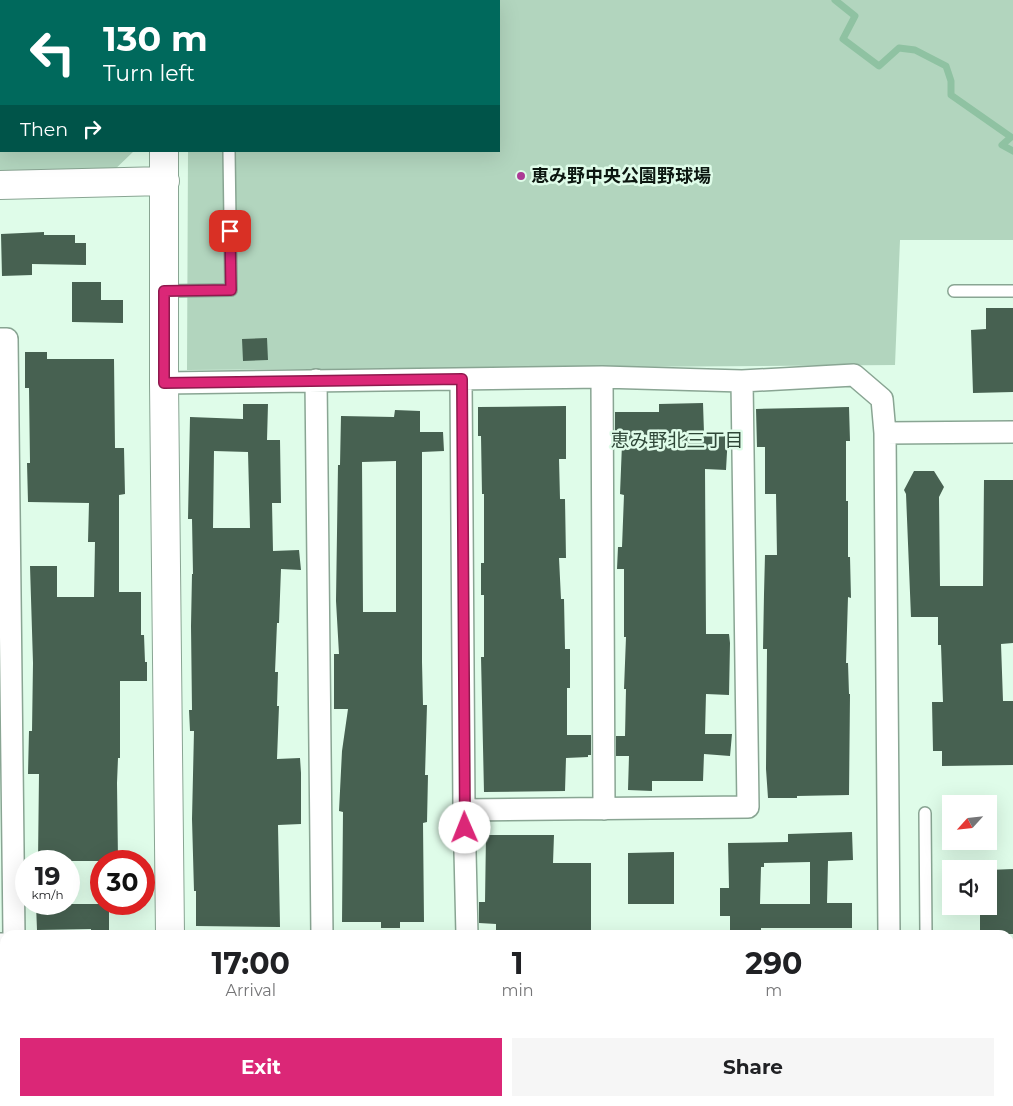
<!DOCTYPE html>
<html lang="en">
<head>
<meta charset="utf-8">
<style>
  body { margin:0; font-family:Montserrat,"Noto Sans JP",sans-serif; background:#f6f6f6; color:#202124; height:100vh; display:flex; flex-direction:column; font-size:19px; white-space:nowrap }
  * { box-sizing:border-box; margin:0 }
  p { font-size:16px; color:#757577 }
  .icon { flex:none; width:28px; height:28px; fill:none; stroke:currentColor; stroke-width:2; stroke-linecap:round; stroke-linejoin:round }
  .map { position:relative; flex:1; overflow:hidden }
  .panel { position:absolute; left:0px; top:930px; width:1014px; height:176px; display:flex; flex-direction:column; background:#fff; border-radius:15px 15px 0 0; box-shadow:0 5px 20px #0002 }
  .panel>* { flex:none }
  .guide { position:absolute; left:0px; top:0px; width:500px; height:152px; box-shadow:0 5px 20px #0002; background:#00695c; color:#fff; overflow:hidden }
  .needle { width:32px; rotate:243deg }
  .buttons { position:absolute; left:942px; top:795px; display:grid; gap:10px }
  .buttons a { display:grid; place-items:center; width:55px; height:55px; border-radius:0px; background:#fff; box-shadow:0 5px 20px #0002; font-size:25px }
  .speed { position:absolute; left:15px; top:850px; display:flex; gap:10px; font-size:25px; font-weight:700; text-align:center }
  .speed>* { display:grid; place-content:center; width:65px; height:65px; border-radius:50%; background:#fff; box-shadow:0 5px 20px #0002; line-height:1 }
  .speed small { font-size:12px; font-weight:400 }
  .speed .limit { border:8px solid #d22; background:#fff; color:#111 }
  .pin { position:absolute; display:grid; place-items:center; width:42px; height:42px; color:#fff; margin:-21px; border-radius:10px; box-shadow:0 2px 8px #0006 }
  .me { position:absolute; width:55px; margin:-28px; rotate:359deg; stroke-linejoin:round; filter:drop-shadow(0 0 4px #0008) }
  .turn { display:flex; align-items:center; gap:18px; height:105px; padding:0 20px; font-size:22px }
  .turn .icon { width:65px; height:65px; stroke-width:2.5 }
  .turn b { display:block; font-size:35px; line-height:42px }
  .then { display:flex; align-items:center; height:48px; padding:0 20px; background:#0003; gap:10px; font-size:19px }
  .eta { display:flex; justify-content:space-evenly; align-items:center; height:85px; text-align:center }
  .eta b { font-size:30px; font-weight:700; line-height:35px }
  .action { display:flex; gap:10px; margin-top:auto; padding:10px 20px }
  .action a { flex:1; height:58px; border-radius:0px; background:#db2777; color:#fff; font-size:20px; font-weight:700; line-height:58px; text-align:center }
  .action a+a { background:#f6f6f6; color:#202124 }
  .map>svg:first-child { display:block }
  .green { fill:#b2d5be }
  .lines { fill:none; stroke-linecap:round; stroke-linejoin:round }
  .stream { stroke:#8fc2a2; stroke-width:7 }
  .building { fill:#476151; fill-rule:evenodd }
  .lane-casing { stroke:#89a593; stroke-width:14 }
  .street-casing { stroke:#89a593; stroke-width:24 }
  .secondary-casing { stroke:#89a593; stroke-width:30 }
  .lane { stroke:#fff; stroke-width:11 }
  .street { stroke:#fff; stroke-width:21 }
  .secondary { stroke:#fff; stroke-width:28 }
  .route-casing { stroke:#8e194d; stroke-width:12 }
  .route { stroke:#db2777; stroke-width:9 }
  .poi-dot { fill:#ac3a95; stroke:#dffce9; stroke-width:2 }
  .labels { text-anchor:middle; stroke-width:5; stroke-linejoin:round; paint-order:stroke }
  .poi-label { font-size:18px; font-weight:bold; fill:#0d1711; stroke:#dffce9; text-anchor:start }
  .neighbourhood-label { font-size:19px; fill:#2e4637; stroke:#dffce9 }
</style>
</head>
<body>
<div class="map">
<svg width="1013" height="1106" viewBox="0 0 1013 1106">
  <rect width="100%" height="100%" fill="#dffce9"/>
  <path class="green" d="M0,0H138L1,1V151H134L109,175L0,174Z
    M188,0H1013V240H900L895,365L187,370L188,151H499V1Z"/>
  <g class="lines">
    <path class="stream" d="M835,0L855,16L843,39L879,66L899,48L915,50L946,66L951,81V95L1011,137L1002,145L1013,151"/>
  </g>
  <path class="building" d="M44,232V235H75V243H86V265L32,264V275L2,276L1,234Z
    M72,282H101V300H123V323L72,322Z
    M986,308H1013V392L973,393L971,330L986,329Z
    M267,338L268,360L243,361L242,339Z
    M25,352H47V359H114L115,448H124L125,494L119,495V592H141V635H144L145,662H147V681H120V758H118L117,783L118,861H38L39,774H28L29,731H32L33,663L30,566H57V597H94L95,542H88L89,503L28,502L27,463H30L29,388H25Z
    M703,403L704,433L728,434L726,470L705,469L706,634H729L730,643L729,695L706,694L705,734H732L730,756L704,754L703,781H652V791L628,790L629,756H616V736H625L626,689H624L626,637H624V569H617L618,547H622L624,495L620,494L622,444L615,443V412H659V404Z
    M243,404H268L267,440H280L281,503H272L273,551L299,550L301,570L281,569L279,623H277L275,672H278L277,706H279L277,759L300,758L301,773V824L278,825L280,927L196,926V891H194L192,819L194,731H190L189,710H192L191,626L192,574H193L192,519H188L190,417L243,419ZM214,451L248,452L250,528H213Z
    M566,406V459H559L560,499H565L566,558H559L561,599H564L565,649H570V688H567V735H591V755H588V757L566,758L565,791L484,792L481,657H484V595H481V563H484V494H482L481,436H478V407Z
    M849,407L850,441H846V501H848V557H850L851,598L848,597L846,663H848L849,694H850L849,795L797,796V798H768L766,769L767,649H763L764,594L765,555H777L776,494H765V447H757L756,409Z
    M395,410L420,411V432H443L444,451L422,452V662L423,705H427L425,775H428L427,822L423,823L424,922H400V928H381V922H342L343,812L339,811L342,751L348,709H334V654H339L336,601L338,465H340L341,416L394,417ZM396,461V612H363L362,462Z
    M914,471H934L944,487L939,497L940,586H983L984,480H1013V643L1001,644L1003,701H1013V765L942,766V751H933L932,702H943L941,645H938V617H911L906,494L904,490Z
    M852,832L853,860L828,861L827,903H852V928H761V935H730V916H720V888H729L728,843L788,842V834ZM810,862V904H760L761,867H764V863Z
    M486,835H554L553,863H591V930H589V935H496V924L479,923V902H485Z
    M674,852V904H628V853Z
    M1013,869V934H980V906H989V870Z
    M36,904H109V933L91,934V929L37,930Z"/>
  <g class="lines">
    <defs>
      <path id="lane" d="M226,0V1
        M164,291L231,290L229,151
        M954,291H1013
        M925,813L926,935
        M1009,989H1013"/>
      <path id="street" d="M0,339H7L14,935
        M602,377L604,809
        M461,379L464,810L467,935
        M316,380L322,935
        M164,383L602,377L742,381L854,375L882,399L885,433L889,935
        M885,433L1013,432
        M464,810L748,807L742,381
        M0,944H5
        M6,1101V1106
        M467,1101V1106
        M891,1101V1106"/>
      <path id="secondary" d="M159,0V1
        M164,151V383L170,935
        M0,185L165,181
        M1009,1045H1013
        M0,1058L5,1057
        M172,1101V1106"/>
    </defs>
    <use href="#lane" class="lane-casing"/>
    <use href="#street" class="street-casing"/>
    <use href="#secondary" class="secondary-casing"/>
    <use href="#lane" class="lane"/>
    <use href="#street" class="street"/>
    <use href="#secondary" class="secondary"/>
  </g>
  <g class="lines">
    <defs>
      <path id="route" d="M230,231L231,290L164,291V383L462,379L465,828"/>
    </defs>
    <use href="#route" class="route-casing"/>
    <use href="#route" class="route"/>
  </g>
  <circle class="poi-dot" cx="521" cy="176" r="5"/>
  <g class="labels">
    <g class="poi-label">
      <text x="531" y="182">恵み野中央公園野球場</text>
    </g>
    <g class="neighbourhood-label">
      <text x="677" y="447">恵み野北三丁目</text>
    </g>
  </g>
</svg>
<div class="buttons">
<a><svg class="needle" viewBox="-14 -14 28 28"><path d="M0-13l5 13h-10z" fill="#e53935"/><path d="M0 13l5-13h-10z" fill="#757577"/></svg></a>
<a><svg class="icon" aria-label="sound" viewBox="0 0 24 24"><path d="M4 9h4l5-4v14l-5-4H4zM17 9q2 3 0 6"/></svg></a>
</div>
<div class="speed"><div>19<small>km/h</small></div><div class="limit">30</div></div>
<div class="pin" style="left:230px;top:231px;background:#d93025"><svg class="icon" aria-label="arrive" viewBox="0 0 24 24"><path d="M6 21V4h12l-3 4 3 4H6"/></svg></div>
<svg class="me" style="left:465px;top:828px" viewBox="-20 -20 40 40"><circle r="19" fill="#fff"/><path d="M0-13L10 11 0 6-10 11z" fill="#db2777"/></svg>
<div class="guide">
<div class="turn"><svg class="icon" aria-label="left" viewBox="0 0 24 24"><path d="M17 20v-9H6M10 6l-5 5 5 5"/></svg><div><b>130 m</b>Turn left</div></div>
<div class="then">Then<svg class="icon" aria-label="right" viewBox="0 0 24 24"><path d="M7 20v-9h11M14 6l5 5-5 5"/></svg></div>
</div>
<section class="panel">
<div class="eta">
<div><b>17:00</b><p>Arrival</p></div>
<div><b>1</b><p>min</p></div>
<div><b>290</b><p>m</p></div>
</div>
<div class="action"><a>Exit</a><a>Share</a></div>
</section>
</div>
</body>
</html>
